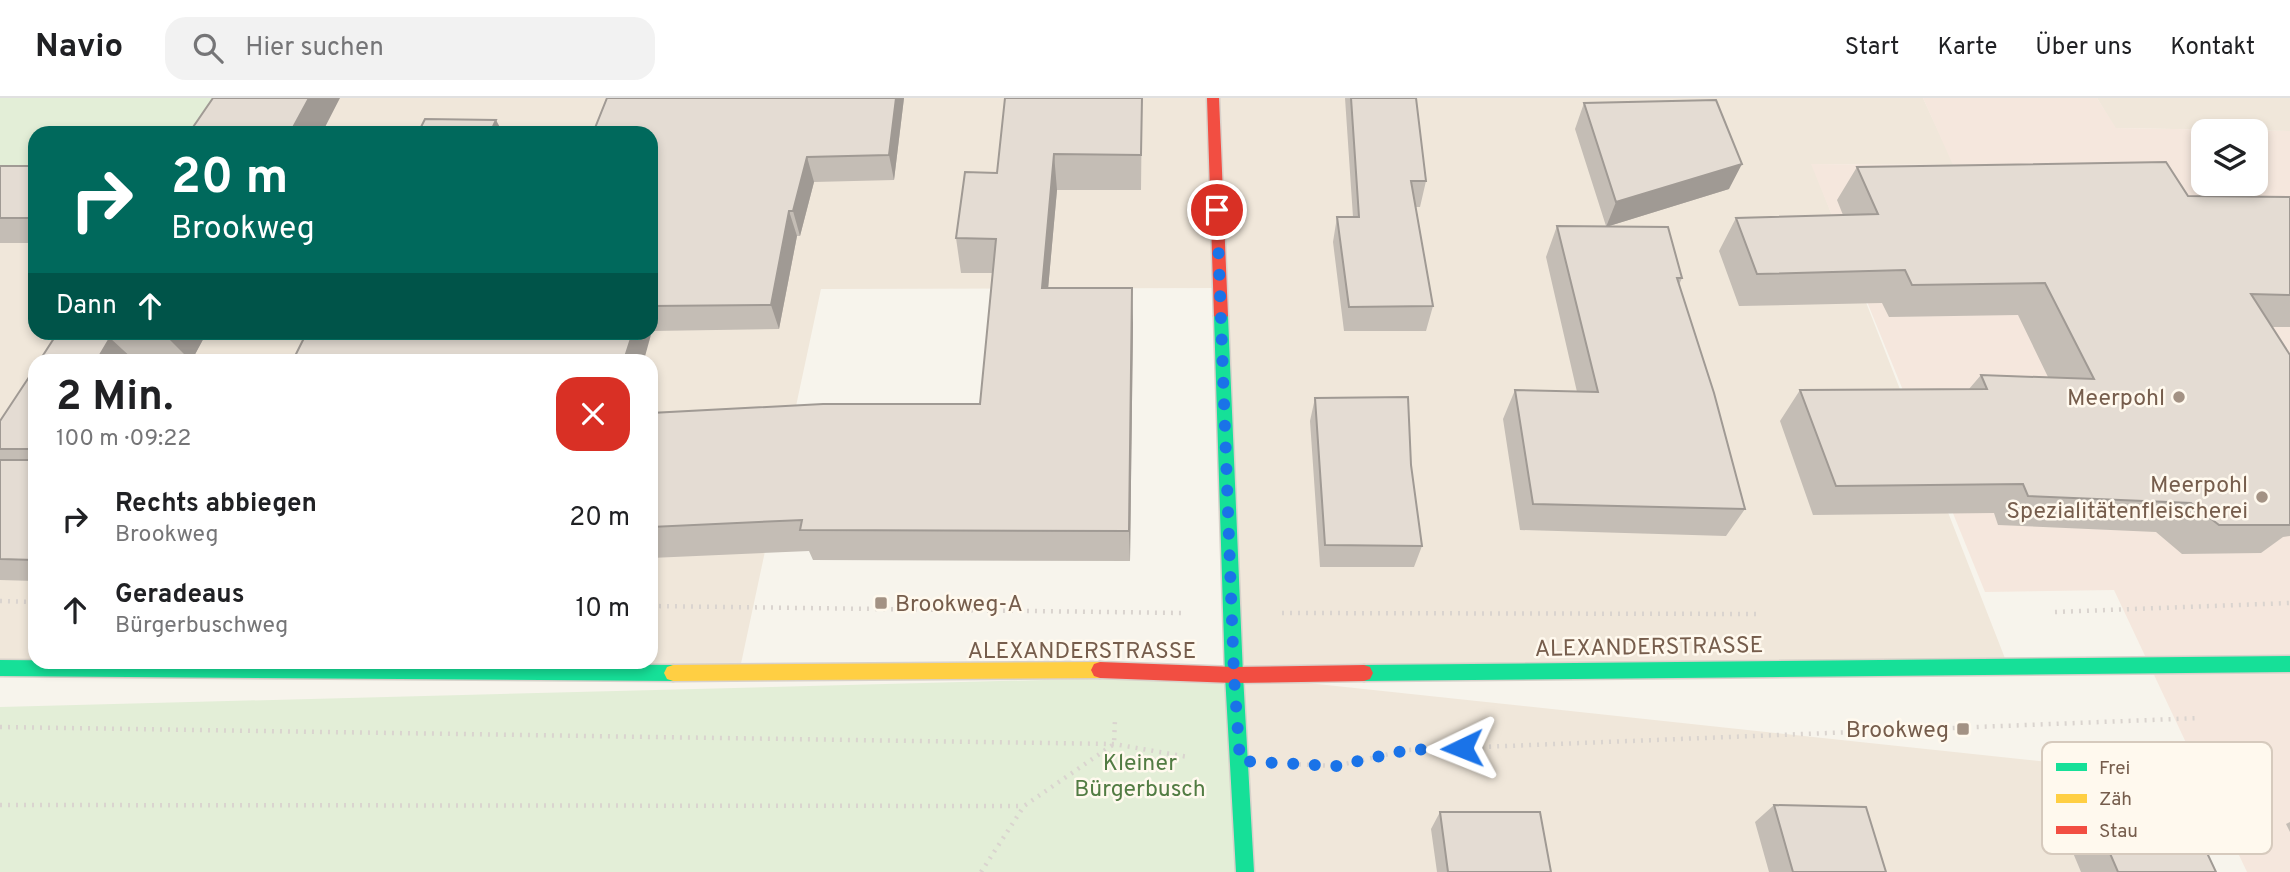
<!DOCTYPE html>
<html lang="de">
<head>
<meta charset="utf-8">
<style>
  body { margin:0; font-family:Overpass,sans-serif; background:#f2f2f2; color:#202124; height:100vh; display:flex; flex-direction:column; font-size:26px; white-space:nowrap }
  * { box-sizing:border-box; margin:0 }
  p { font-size:23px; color:#757577 }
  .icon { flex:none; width:38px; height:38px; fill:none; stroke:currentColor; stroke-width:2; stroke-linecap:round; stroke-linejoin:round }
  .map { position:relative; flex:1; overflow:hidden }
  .sheet { position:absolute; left:28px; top:256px; width:630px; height:315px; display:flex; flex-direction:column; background:#fff; border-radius:21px; box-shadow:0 4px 10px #0003 }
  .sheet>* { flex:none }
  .guide { position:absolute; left:28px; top:28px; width:630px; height:214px; border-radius:21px; box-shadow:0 4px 10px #0003; background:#00695c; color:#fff; overflow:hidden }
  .fabs { position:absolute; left:2191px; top:21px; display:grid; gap:14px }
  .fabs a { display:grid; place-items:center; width:77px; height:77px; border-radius:14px; background:#fff; box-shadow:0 4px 10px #0003; font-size:35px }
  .pin { position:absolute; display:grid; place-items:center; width:60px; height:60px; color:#fff; margin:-30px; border:4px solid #fff; border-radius:50%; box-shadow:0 2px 7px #0007 }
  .me { position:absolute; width:77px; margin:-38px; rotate:268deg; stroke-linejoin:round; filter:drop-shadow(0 0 5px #0008) }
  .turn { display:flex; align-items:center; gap:24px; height:147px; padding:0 28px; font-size:32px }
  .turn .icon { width:91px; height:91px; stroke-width:2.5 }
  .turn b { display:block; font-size:49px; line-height:60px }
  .then { display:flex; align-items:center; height:66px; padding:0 28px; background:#0003; gap:14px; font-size:26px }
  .round { display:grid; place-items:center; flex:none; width:74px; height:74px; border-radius:21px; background:#f2f2f2 }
  .summary { display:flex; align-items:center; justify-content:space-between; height:119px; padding:0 28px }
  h1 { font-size:42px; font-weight:700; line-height:52px }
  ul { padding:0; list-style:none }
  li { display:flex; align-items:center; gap:21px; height:91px; padding:0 28px }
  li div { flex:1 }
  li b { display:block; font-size:26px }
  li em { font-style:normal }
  header { display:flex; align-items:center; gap:42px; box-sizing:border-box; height:98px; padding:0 35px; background:#fff; border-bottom:2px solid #e0e0e0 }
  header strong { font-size:33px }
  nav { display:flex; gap:38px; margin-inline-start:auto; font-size:24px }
  .search { width:490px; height:63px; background:#f2f2f2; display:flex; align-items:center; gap:18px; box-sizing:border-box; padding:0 24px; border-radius:21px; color:#757577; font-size:26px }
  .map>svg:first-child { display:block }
  .residential { fill:#f0e7da; fill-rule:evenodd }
  .commercial { fill:#f5e7dd; fill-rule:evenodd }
  .green { fill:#e3eed7 }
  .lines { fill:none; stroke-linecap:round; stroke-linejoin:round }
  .fast-casing { stroke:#d8d1ca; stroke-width:3 }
  .slow-casing { stroke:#d8d1ca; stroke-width:3 }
  .jam-casing { stroke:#d8d1ca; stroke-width:3 }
  .path { stroke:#dad4cf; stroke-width:4.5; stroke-dasharray:2 6; stroke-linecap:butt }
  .fast { fill:#16e098; fill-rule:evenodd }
  .slow { fill:#ffcf43; fill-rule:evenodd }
  .jam { fill:#f24e42; fill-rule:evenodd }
  .wall { fill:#c4bdb5 }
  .shaded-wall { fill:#a09a94 }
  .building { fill:#e4dcd3; stroke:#a09a94; stroke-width:2 }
  .route { stroke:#1a73e8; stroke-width:12; stroke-dasharray:0 21.6 }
  .poi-dot { fill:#a39284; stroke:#fff9ee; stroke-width:2.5 }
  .labels { text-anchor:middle; stroke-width:5; stroke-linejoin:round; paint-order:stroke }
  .poi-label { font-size:23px; fill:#765d4c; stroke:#fff9ee; text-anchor:end }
  .street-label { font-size:23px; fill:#765d4c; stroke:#fff9ee }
  .park-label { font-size:23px; fill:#527c43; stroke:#fff9ee }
  .key { fill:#fff9ee; stroke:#d6cabd; stroke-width:2 }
  .key-label { font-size:19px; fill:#765d4c }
</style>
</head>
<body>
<header>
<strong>Navio</strong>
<div class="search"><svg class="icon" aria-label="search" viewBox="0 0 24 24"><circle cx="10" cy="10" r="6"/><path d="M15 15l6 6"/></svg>Hier suchen</div>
<nav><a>Start</a><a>Karte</a><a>Über uns</a><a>Kontakt</a></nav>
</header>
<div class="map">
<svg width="2290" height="774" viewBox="0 0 2290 774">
  <rect width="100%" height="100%" fill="#f7f4ec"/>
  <path class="residential" d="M0,0H1923L1954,67L1812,66L2008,568L1242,578L2151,675L2204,774H1244L1220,190L821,191L739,575L0,570ZM35,35H651V234H35ZM35,262H651V564H35Z
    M2097,0H2290V33L2115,30Z"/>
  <path class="commercial" d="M1923,0H2097L2116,30L2290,33V774H2247L2114,492L1985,494L1811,66L1953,67ZM2203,33H2256V86H2203Z"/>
  <path class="green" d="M0,0H217L195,35H35V86H0Z
    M1234,577L1244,774H0V609Z"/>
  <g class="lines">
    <defs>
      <path id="fast" d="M1221,213L1228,218L1243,577L1254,774H1236L1225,577L1214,218Z
        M2290,558V574L1364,583L1358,581L1355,575L1358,569L1364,567Z
        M0,562L673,567L679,569L682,575L679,581L673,583L0,578Z"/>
      <path id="slow" d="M1100,564L1106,566L1109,572L1106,578L1100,580L673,583L667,581L664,575L667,569L673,567Z"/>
      <path id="jam" d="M1207,0H1219L1228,218L1221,223L1214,218Z
        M1100,564L1234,569L1364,567L1370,569L1373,575L1370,581L1364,583L1234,585L1100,580L1094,578L1091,572L1094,566Z"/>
    </defs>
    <use href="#fast" class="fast-casing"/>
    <use href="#slow" class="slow-casing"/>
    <use href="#jam" class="jam-casing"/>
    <path class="path" d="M0,503L35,504
      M651,508L1182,515
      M2055,514L2290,505
      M1282,515L1760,516
      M0,629L1114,646L1188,659
      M1291,666L1336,668L1407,652L2200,620
      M0,707L1024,708
      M981,774L1024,708L1114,646L1115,621"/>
    <use href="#fast" class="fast"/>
    <use href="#slow" class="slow"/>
    <use href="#jam" class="jam"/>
  </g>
  <path class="wall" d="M904,0L894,82L814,84L800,138H797L779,231L652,233L651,234V35Z
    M1005,0H1142L1141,92H1057L1048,190L1133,225L1130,463L813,462L809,453L651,460V315L980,306L993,175H961L956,140L997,75Z
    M1345,0H1416L1426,83L1420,109H1416L1433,208L1426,233H1344L1333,144L1337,119H1353Z
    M1584,5L1729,91L1609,128L1682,180L1679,187L1745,411L1726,438L1520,432L1503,321L1515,292L1577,294L1546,159L1557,128H1606L1575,31Z
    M0,68H35V145H0Z
    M1857,69L2188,98L2290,99V229H2272L2290,257V438L2283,439L2261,455L2182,456L2156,434L1998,427L1994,415L1813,417L1780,323L1800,292L1969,291L1981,277L2048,279L2018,217L1889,219L1882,205L1739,208L1719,153L1736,120L1843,117L1837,102Z
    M58,234H207L192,262H40Z
    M35,270V483L0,482V323Z
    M1315,300L1411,367L1422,448L1414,469H1320L1310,323Z
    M1774,707L1886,774H1769L1755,724Z
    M2090,709L2216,774H2081L2061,726Z
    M1440,714L1551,774H1437L1431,731Z
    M2290,724V734L2286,726Z"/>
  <path class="shaded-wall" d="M309,0H340L322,35H290Z
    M896,0H904L894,82L889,57Z
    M496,22L503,35H490Z
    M1054,56L1057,92L1045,225L1042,190Z
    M807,59L814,84L800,138L793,113Z
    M1742,66L1729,91L1606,129L1616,104Z
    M789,113L797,138L779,231L771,207Z
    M1132,190L1133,225L1130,463L1129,433Z
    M651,230L652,233L644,262H624L633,234H651Z
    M171,234H207L192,262H190L168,240Z
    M110,240L134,262H97Z"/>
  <path class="building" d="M213,0H309L290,35H189Z
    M607,0H896L889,57L807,59L793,113H789L771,207L651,208V35H593Z
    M1005,0H1142L1141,57L1054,56L1042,190H1132L1129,433L800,432L802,422L651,429V315L823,306H980L996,141L956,140L965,74L997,75Z
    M1351,0H1416L1426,83H1411L1433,208L1349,209L1337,119H1359Z
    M1716,2L1742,66L1616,104L1584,5Z
    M425,21L496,22L490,35H418Z
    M2166,64L2188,98L2290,99V197L2251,196L2290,257V427H2219L2191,405L2028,398L2023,386L1836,388L1800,292L1987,291L1981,277L2094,281L2045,185L1912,187L1905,172L1757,176L1736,120L1878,116L1857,69Z
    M0,68H35V120H0Z
    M1557,128L1668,129L1682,180H1677L1714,295L1745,411L1533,406L1515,292L1598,294Z
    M58,234H171L168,240H110L97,262H40Z
    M307,234H633L624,262H293Z
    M35,270V351H0V323Z
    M1408,299L1411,367L1422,448L1325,447L1315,300Z
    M0,362H35V462L0,461Z
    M1774,707L1866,709L1886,774H1793Z
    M2185,708L2216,774H2118L2090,709Z
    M1440,714H1540L1551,774H1448Z"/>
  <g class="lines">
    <path class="route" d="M1217,112L1234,578L1240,663L1336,668L1407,652L1462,650"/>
  </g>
  <g class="poi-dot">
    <circle cx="2179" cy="299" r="7"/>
    <circle cx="2262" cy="399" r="7"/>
    <rect x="874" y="498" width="14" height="14" rx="3.5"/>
    <rect x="1956" y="624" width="14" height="14" rx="3.5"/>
  </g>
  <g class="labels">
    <g class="poi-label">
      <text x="2165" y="307">Meerpohl</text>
      <text x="2248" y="394">Meerpohl<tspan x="2248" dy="26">Spezialitätenfleischerei</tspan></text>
      <text x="895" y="513" text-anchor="start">Brookweg-A</text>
      <text x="1949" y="639">Brookweg</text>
    </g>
    <g class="street-label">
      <text transform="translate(1649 548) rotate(-1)" y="8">ALEXANDERSTRASSE</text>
      <text x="1082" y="560">ALEXANDERSTRASSE</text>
    </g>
    <g class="park-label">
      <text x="1140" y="672">Kleiner<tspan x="1140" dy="26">Bürgerbusch</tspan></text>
    </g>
  </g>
  <rect x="2042" y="644" width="230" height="112" rx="10" class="key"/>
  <rect x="2056" y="665" width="31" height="8" fill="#16e098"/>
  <rect x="2056" y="696" width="31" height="9" fill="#ffcf43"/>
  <rect x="2056" y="728" width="31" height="8" fill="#f24e42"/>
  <g class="key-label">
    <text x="2099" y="676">Frei</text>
    <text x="2099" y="707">Zäh</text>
    <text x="2099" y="739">Stau</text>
  </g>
</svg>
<div class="fabs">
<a><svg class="icon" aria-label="layers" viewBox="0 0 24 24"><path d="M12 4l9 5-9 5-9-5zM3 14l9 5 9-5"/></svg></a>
</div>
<div class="pin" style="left:1217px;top:112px;background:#d93025"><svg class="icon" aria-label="arrive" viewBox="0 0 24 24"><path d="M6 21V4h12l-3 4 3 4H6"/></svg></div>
<svg class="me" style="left:1462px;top:650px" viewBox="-20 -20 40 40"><path d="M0-17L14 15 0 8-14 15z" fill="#1a73e8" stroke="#fff" stroke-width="4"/></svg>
<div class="guide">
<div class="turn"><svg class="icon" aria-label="right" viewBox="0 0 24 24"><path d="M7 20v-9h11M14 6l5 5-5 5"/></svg><div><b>20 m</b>Brookweg</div></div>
<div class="then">Dann<svg class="icon" aria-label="ahead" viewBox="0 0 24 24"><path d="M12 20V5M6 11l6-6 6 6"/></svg></div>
</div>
<section class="sheet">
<div class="summary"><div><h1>2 Min.</h1><p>100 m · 09:22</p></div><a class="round" style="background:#d93025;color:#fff"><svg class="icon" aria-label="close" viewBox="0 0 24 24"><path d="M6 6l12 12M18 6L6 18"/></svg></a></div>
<ul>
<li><svg class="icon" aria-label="right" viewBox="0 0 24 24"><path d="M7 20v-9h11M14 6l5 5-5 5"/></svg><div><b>Rechts abbiegen</b><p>Brookweg</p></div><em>20 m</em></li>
<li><svg class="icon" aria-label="ahead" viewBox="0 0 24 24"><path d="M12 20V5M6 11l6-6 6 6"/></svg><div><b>Geradeaus</b><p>Bürgerbuschweg</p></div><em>10 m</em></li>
</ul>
</section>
</div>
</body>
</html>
